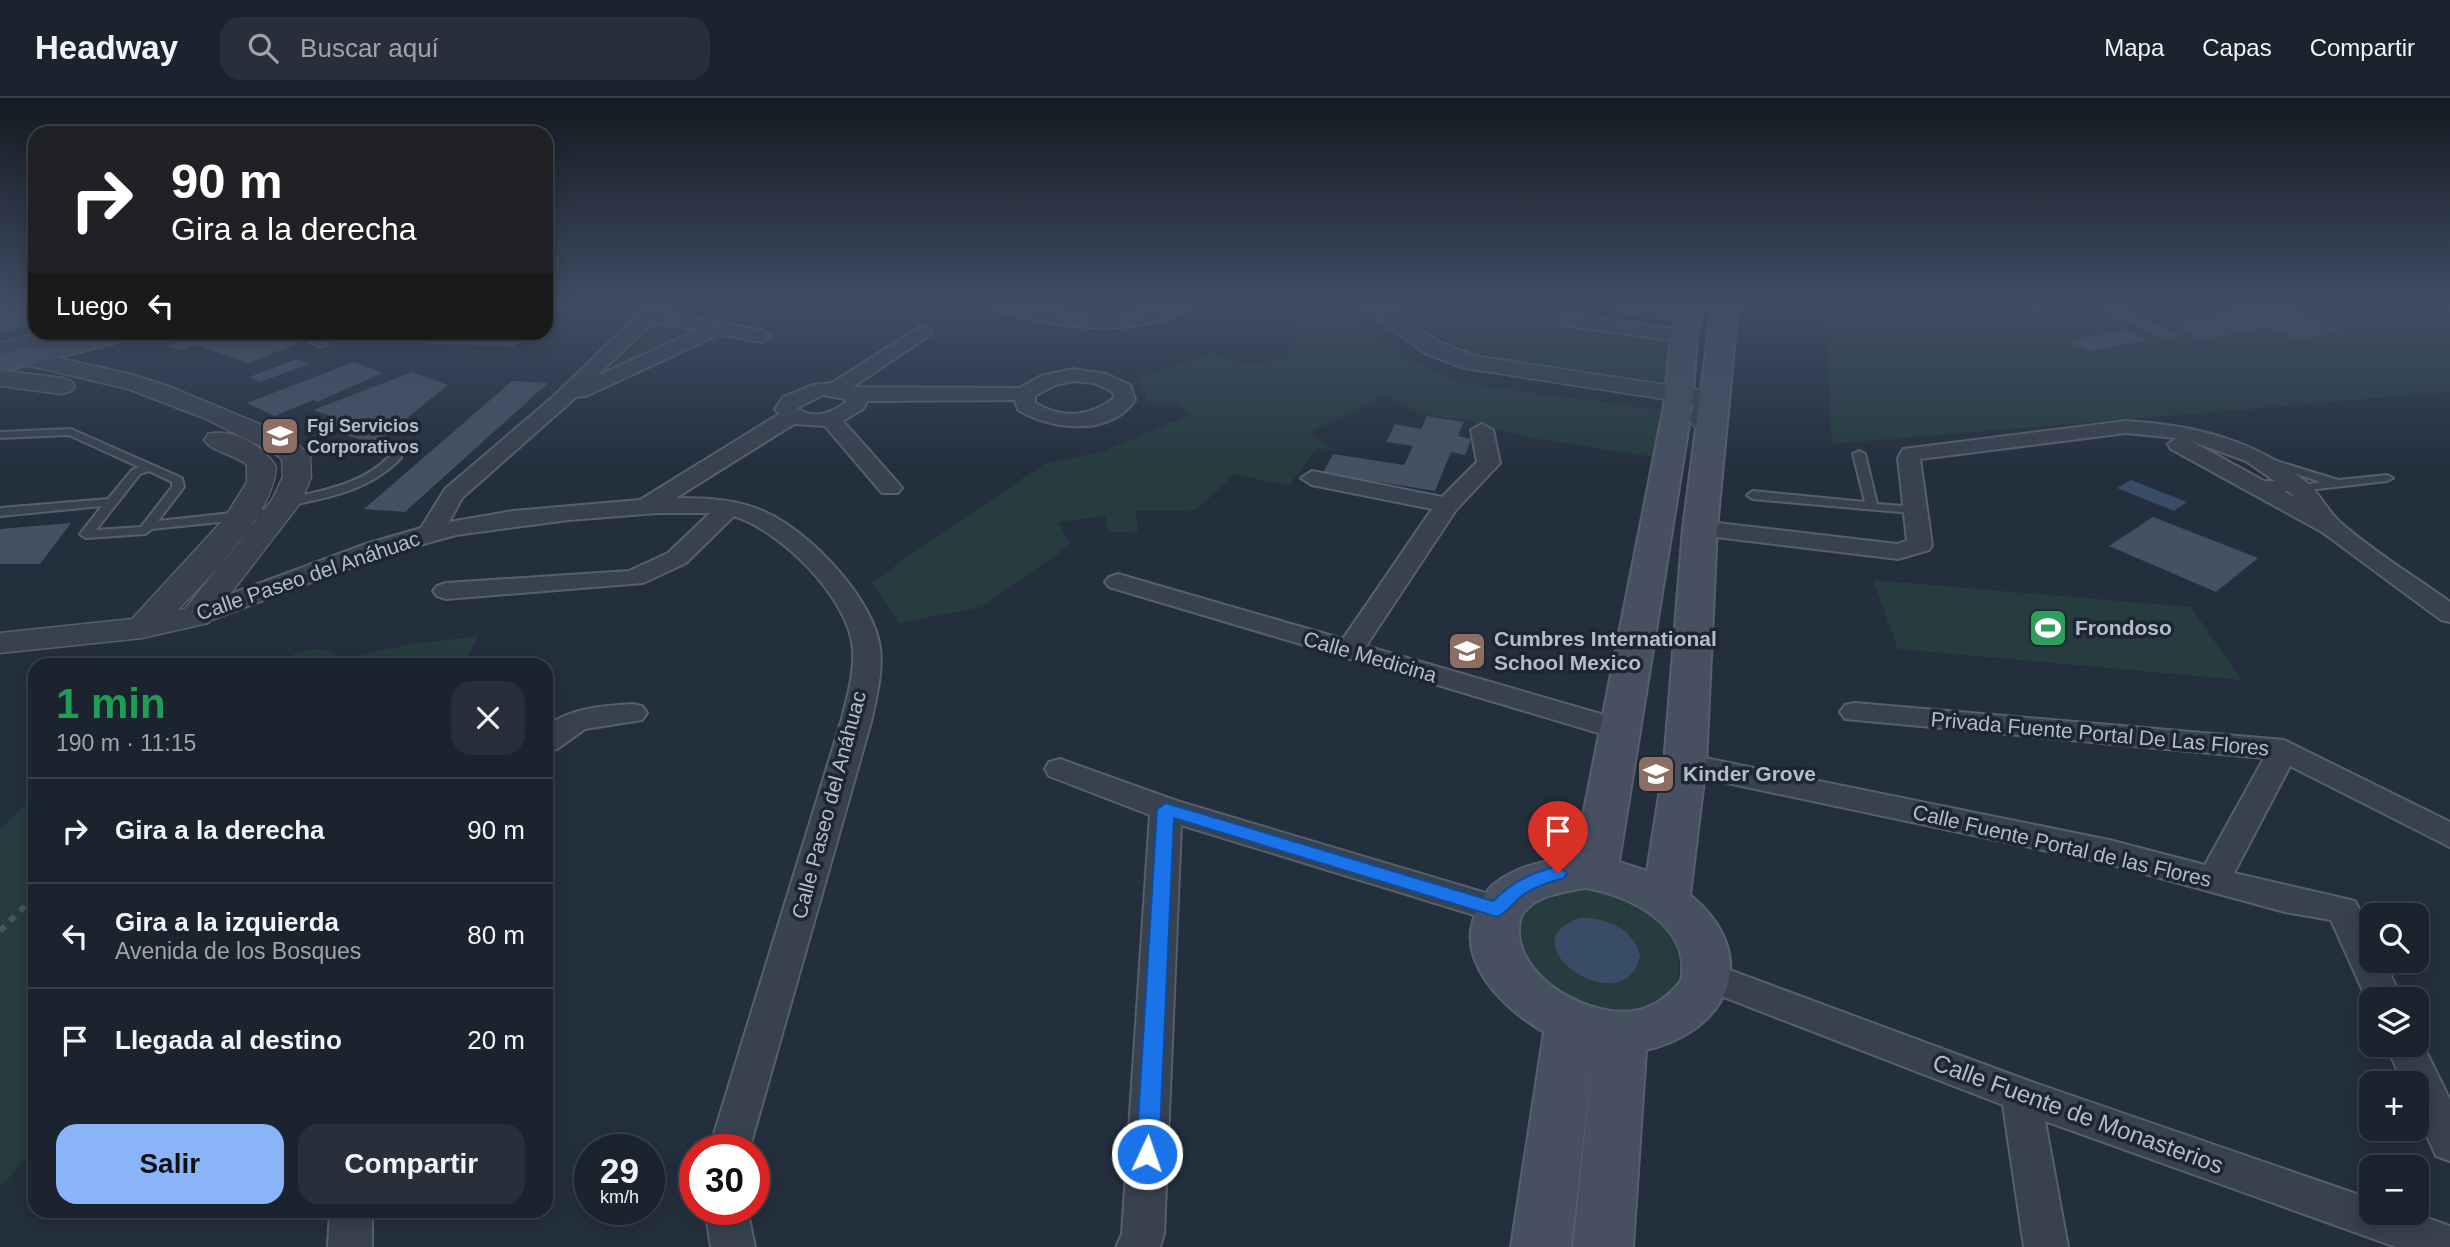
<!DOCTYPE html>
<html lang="es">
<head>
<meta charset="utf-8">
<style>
  body { margin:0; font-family:Helvetica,sans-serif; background:#282f3a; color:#f1f3f6; height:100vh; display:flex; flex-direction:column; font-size:26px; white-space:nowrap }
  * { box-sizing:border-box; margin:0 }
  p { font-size:23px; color:#a0a4aa }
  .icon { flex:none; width:38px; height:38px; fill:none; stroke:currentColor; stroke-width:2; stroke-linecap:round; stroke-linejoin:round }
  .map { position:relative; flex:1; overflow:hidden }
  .details { position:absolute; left:28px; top:560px; width:525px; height:560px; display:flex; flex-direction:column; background:#1b232e; border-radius:21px; box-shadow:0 4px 18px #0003,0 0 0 2px #39404a }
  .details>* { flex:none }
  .guide { position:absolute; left:28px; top:28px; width:525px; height:214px; border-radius:21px; box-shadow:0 4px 18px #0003,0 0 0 2px #39404a; background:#202124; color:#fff; overflow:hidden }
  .fabs { position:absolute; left:2359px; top:805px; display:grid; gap:14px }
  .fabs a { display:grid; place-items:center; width:70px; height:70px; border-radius:14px; background:#1b232e; box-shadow:0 4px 18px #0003,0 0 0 2px #39404a; font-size:35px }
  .speed { position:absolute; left:574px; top:1036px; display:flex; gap:14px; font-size:35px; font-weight:700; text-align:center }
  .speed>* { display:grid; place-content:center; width:91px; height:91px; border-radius:50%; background:#1b232e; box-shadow:0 4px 18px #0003,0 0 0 2px #39404a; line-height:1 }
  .speed small { font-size:18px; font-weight:400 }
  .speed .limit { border:10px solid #d22; background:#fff; color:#111 }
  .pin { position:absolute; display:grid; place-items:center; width:60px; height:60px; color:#fff; margin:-72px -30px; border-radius:50% 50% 50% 0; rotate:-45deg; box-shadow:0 0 7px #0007 }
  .pin .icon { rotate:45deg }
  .me { position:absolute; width:77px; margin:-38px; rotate:3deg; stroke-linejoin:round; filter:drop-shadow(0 0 5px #0008) }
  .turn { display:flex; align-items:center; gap:24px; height:147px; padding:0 28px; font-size:32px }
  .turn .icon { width:91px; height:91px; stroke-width:2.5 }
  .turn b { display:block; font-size:49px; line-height:60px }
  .then { display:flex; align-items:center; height:66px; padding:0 28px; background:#0003; gap:14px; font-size:26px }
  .round { display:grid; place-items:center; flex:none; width:74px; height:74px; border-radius:21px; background:#282f3a }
  .head { display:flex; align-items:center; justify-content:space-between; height:119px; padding:0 28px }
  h1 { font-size:42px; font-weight:600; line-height:52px; color:#1e9e55 }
  .action { display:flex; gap:14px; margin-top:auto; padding:14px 28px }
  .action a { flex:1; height:80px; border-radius:21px; background:#8ab4f8; color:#111; font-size:28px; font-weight:600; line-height:80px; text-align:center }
  .action a+a { background:#282f3a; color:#f1f3f6 }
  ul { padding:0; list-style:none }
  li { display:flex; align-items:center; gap:21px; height:105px; padding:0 28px; border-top:2px solid #39404a }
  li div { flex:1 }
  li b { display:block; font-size:26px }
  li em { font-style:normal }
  header { display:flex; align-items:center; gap:42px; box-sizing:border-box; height:98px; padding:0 35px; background:#1b232e; border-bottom:2px solid #39404a }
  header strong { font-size:33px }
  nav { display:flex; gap:38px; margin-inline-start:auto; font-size:24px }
  .search { width:490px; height:63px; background:#282f3a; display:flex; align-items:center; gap:18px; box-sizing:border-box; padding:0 24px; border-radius:21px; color:#a0a4aa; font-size:26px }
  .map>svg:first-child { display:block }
  .green { fill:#263c3f }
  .water { fill:#394c67 }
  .building { fill:#455162 }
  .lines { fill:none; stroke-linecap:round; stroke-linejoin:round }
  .service-casing { stroke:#565f6c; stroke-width:4 }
  .minor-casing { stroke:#565f6c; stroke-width:4 }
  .tertiary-casing { stroke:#565f6c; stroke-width:3 }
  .secondary-casing { stroke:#565f6c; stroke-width:4 }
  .path { stroke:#44595c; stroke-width:6; stroke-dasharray:7 7; stroke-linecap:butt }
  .service { fill:#38414e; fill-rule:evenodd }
  .minor { fill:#38414e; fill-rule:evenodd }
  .tertiary { fill:#38414e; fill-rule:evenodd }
  .secondary { fill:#465061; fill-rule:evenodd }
  .route { fill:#1a73e8; stroke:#114b97; stroke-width:2 }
  .labels { text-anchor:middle; stroke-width:7; stroke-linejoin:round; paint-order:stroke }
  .far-poi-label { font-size:18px; font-weight:bold; fill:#b4bcc9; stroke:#1d2633; text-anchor:start }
  .street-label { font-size:21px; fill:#b4bcc9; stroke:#1d2633 }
  .poi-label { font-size:21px; font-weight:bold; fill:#b4bcc9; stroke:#1d2633; text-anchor:start }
  .near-street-label { font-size:24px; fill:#b4bcc9; stroke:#1d2633 }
</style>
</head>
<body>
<header>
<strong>Headway</strong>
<div class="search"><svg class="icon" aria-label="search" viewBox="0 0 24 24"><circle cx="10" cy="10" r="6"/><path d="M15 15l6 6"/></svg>Buscar aquí</div>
<nav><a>Mapa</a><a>Capas</a><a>Compartir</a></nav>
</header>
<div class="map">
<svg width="2450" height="1149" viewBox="0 0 2450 1149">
  <rect width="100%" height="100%" fill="#242f3e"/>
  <path class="green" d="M1274,208H1329L1413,264L1462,285L1661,312L1653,359L1521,338L1468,323L1423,316L1386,298L1308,334L1337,353L1317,350L1289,388L1235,376L1196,412L1136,413L1138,433L1108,435L1105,418L1059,424L1070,447L982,509L899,525L872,485L926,445L1044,366L1101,354L1191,316L1177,306L1148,304L1138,279L1209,256L1251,266L1282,260L1295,251L1299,237L1289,215Z
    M1394,208H1539L1533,222L1674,242L1669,285L1481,257L1449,244Z
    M1827,208H2450V294L1833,346L1830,322Z
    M649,218L719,230L609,280L592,272Z
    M1873,482L2191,509L2241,582L1898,551Z
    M479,538L462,567H264C293,560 315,539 342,561L406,547Z
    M35,698V1051L0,1089V731Z
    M1593,793C1610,797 1628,801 1643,811C1685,838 1700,902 1637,914C1608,920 1587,912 1561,899C1555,896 1546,894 1542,890C1536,885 1532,874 1528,867C1496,814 1548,794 1593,793Z"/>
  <path class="water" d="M2263,208H2283L2343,233L2299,242L2268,229L2202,242L2167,226Z
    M2131,382L2187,404L2174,413L2117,390Z
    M1581,820C1608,820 1633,830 1640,858C1626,928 1501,844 1581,820Z"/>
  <path class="building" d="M35,208V227L0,235V209Z
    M2122,211L2180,237L2163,241L2104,214Z
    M2126,232L2148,242L2089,253L2068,243Z
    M210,234H264L297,246L248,265L195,247L182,253L166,248Z
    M412,234H530L513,249L395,244Z
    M297,261L309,266L260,284L249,279Z
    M354,264L382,275L317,304L313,302L275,318L247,305Z
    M412,274L448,287L375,346L342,336L328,317L313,312Z
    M512,283L548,285L405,414L364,411Z
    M1427,318L1464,324L1458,338L1471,341L1465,357L1451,354L1435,393L1323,375L1333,356L1404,367L1413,348L1386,344L1395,326L1421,331Z
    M2153,419L2258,460L2216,494L2109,448Z
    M71,425L40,466H0V431Z"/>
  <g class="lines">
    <defs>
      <path id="service" d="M288,234H302L328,246L320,248Z
        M71,331L182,380L184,389L158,423L278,410L284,414L278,418L152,431L145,436L86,440L80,436L102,408L0,418V410L108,401L132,372L139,369L69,337L0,340V334ZM149,373L172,384V389L141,429L96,432L140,376Z
        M395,346L401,349V360C370,392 328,400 286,408L280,404L282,402C322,392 361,388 391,357L389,349Z
        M1859,353L1865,356L1877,406L1918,409L1924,413L1922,416L1753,401L1747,397L1753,393L1865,404L1853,356Z
        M2270,361L2338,382L2387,377L2393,380L2387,383L2300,393L2294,390L2296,388L2321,384L2266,366V362Z"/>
      <path id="minor" d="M647,208H667L662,215L761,232L771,238L761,244L720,236L586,298L576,299L462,400L449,424L513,413L640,402L779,316L775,311L783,299L813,287L832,285L921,228L928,230L931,234L928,238L853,289L1020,290L1041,278L1073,271L1106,276L1130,287L1135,302C1109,339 1052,332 1018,312L1015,302L867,303L864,310L843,323L898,385L902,390L898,395H882L825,328L794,326L676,400C706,400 737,401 765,414C809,433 874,501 880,550C883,575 876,600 871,624L749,1052H709L841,624C847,600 855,575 853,550C848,499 781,433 734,418L686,465L643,485L446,501L437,498L433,493L437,488L446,485L629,473L668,455L710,415H658L569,422L456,437L384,457L205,524H187L183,518L187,512L366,446L421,430L445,391L554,298ZM652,224L698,232L597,278ZM1073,283L1094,285L1113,294L1114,300C1090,319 1062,321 1035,305V298L1055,287ZM823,297L845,301L846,304C832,315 813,322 797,310Z
        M990,208C1030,208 1068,219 1108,219C1136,219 1160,208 1187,208C1180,217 1164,221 1153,224C1099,237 1046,225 993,212Z
        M1618,208H1661L1696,214L1698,218L1689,224L1627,214Z
        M1564,216L1684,232L1694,238L1684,244L1557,226L1555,222Z
        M2126,323C2192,327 2254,341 2306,384C2320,395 2327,413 2341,425C2374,454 2414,478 2450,504V524L2441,522L2322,434L2171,351L2168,346L2176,340L2126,335L1920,361L1932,447L1929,452L1898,461L1700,437L1691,435L1688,430L1691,425L1700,423L1897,446L1907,443L1898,360L1903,351ZM2191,343L2246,363L2275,383H2264ZM2287,392L2296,400L2285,394Z
        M1482,326L1493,332L1500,365L1456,412L1366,548L1632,625L1637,632L1632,639L1622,642L1612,639L1109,489L1105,484L1109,479L1118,476L1343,541L1432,411L1312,387L1301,380L1312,373L1442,399L1477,364L1471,332Z
        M1855,605L2284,642L2450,724V749L2290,668L2234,775L2355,803L2371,835V863H2384L2402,901H2371V911L2331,822L2285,814L2109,766L1685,676L1674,673L1670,666L1674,659L1685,656L2109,742L2205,767L2264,660L1845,621L1840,614L1845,607Z
        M632,606L642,608L647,615L642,622L585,631L557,651L546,654V628C572,610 602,608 632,606Z
        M1060,661L1177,703L1509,802L1514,811L1509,820L1497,824L1181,727L1164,1136L1160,1149H1116L1122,1136L1150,717L1049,678L1045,671L1049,664Z
        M1708,864L2029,983L2371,1101V1115H2413L2450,1128V1149H2396L2045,1023L2068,1149H2024L2003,1007L1695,888L1690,878L1695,868Z
        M2417,935L2450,1002V1063L2436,1058L2417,1016V985H2403L2386,947H2417Z
        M705,1111H747L755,1149H711Z
        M330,1113H372V1149H328Z"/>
      <path id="tertiary" d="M1361,208H1387L1442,245L1477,258L1707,293L1721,306L1716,320L1725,329L1722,335C1708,338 1697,334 1689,322L1694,308L1690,305L1463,270L1424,255Z
        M43,234H88L84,239L28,253L130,276L168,288L274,332L294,343L310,358L311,379L301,404L208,525L142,540L0,555V535L132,521L224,421L247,384V367C235,356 213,355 204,342L208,336C233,330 264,348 276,369C273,417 210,478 178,512L185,511L272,402L283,379L282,361L274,355L204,320L128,291L18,265L15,260L18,255L0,259V245Z
        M0,272L62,280L71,283L75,288L71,293L62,296L0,288Z"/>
      <path id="secondary" d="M1678,208H1704L1697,238L1692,308L1619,764L1647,773L1664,666L1683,430L1712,208H1738L1717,430L1706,666L1690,797C1762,856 1731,932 1646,952L1633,1149H1573L1594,950L1571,1149H1511L1544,934C1503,910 1450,860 1479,809C1483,802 1487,791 1494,786C1518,767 1546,763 1575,758L1664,308L1671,238ZM1585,790C1630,797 1692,828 1681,883C1673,893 1661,904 1648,909C1603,928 1522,886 1519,836C1519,827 1519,818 1526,812C1541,796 1565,794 1585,790Z
        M92,234H138L134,240L0,274V258Z"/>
    </defs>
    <use href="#service" class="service-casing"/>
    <use href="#minor" class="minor-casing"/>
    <use href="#tertiary" class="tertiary-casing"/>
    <use href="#secondary" class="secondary-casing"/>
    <path class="path" d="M0,833L35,798"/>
    <use href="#service" class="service"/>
    <use href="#minor" class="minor"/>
    <use href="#tertiary" class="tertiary"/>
    <use href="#secondary" class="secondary"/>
  </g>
  <linearGradient id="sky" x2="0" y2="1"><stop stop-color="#141a22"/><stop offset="0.56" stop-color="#3f4d63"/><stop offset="1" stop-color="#3f4d63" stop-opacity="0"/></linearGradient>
  <rect width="2450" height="369" fill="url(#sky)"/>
  <path class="route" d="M1166,705L1493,803C1513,783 1531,775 1558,768L1567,775L1564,780C1549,784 1536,788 1523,797C1513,804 1508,815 1497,819L1174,720L1159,1056L1156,1064L1147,1067L1139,1064L1136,1056L1157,711Z"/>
  <defs>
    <symbol id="school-square" viewBox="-11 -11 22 22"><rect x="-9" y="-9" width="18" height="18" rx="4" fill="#8d6e63" stroke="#1d2633"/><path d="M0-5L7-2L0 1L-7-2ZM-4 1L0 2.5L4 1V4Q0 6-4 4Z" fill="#fff"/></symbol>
    <symbol id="stadium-square" viewBox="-11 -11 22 22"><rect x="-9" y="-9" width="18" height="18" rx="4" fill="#2e9e5b" stroke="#1d2633"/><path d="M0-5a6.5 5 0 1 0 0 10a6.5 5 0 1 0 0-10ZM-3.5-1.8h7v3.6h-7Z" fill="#fff"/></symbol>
  </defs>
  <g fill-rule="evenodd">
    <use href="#school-square" x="258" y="316" width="44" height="44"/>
    <use href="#stadium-square" x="2026" y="508" width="44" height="44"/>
    <use href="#school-square" x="1445" y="531" width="44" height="44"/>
    <use href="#school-square" x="1634" y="654" width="44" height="44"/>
  </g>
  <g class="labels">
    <g class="far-poi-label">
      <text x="307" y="334">Fgi Servicios<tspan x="307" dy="21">Corporativos</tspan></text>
    </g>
    <g class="street-label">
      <text transform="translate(308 478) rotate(-19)" y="7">Calle Paseo del Anáhuac</text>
      <text transform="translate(1370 559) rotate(16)" y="7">Calle Medicina</text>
      <text transform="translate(2100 636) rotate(5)" y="7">Privada Fuente Portal De Las Flores</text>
      <text transform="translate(829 707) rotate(-75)" y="7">Calle Paseo del Anáhuac</text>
      <text transform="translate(2062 748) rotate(13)" y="7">Calle Fuente Portal de las Flores</text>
    </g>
    <g class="poi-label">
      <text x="2075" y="537">Frondoso</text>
      <text x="1494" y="548">Cumbres International<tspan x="1494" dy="24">School Mexico</tspan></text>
      <text x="1683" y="683">Kinder Grove</text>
    </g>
    <g class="near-street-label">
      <text transform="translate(2078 1016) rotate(20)" y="8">Calle Fuente de Monasterios</text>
    </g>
  </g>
</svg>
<div class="fabs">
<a><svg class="icon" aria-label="search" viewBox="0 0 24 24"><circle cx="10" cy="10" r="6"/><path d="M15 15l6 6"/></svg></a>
<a><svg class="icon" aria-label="layers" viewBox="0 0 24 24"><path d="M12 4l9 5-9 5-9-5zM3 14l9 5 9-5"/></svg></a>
<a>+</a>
<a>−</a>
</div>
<div class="speed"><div>29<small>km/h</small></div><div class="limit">30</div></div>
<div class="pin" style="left:1558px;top:775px;background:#d93025"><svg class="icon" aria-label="arrive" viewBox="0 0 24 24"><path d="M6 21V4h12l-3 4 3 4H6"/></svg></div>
<svg class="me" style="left:1147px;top:1056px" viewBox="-20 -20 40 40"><circle r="17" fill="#1a73e8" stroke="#fff" stroke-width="3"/><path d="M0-11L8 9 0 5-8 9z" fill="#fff"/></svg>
<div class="guide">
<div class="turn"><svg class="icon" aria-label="right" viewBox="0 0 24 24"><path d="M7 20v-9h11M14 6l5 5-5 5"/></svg><div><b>90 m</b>Gira a la derecha</div></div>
<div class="then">Luego<svg class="icon" aria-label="left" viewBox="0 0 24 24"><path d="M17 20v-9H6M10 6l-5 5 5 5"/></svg></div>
</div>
<section class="details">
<div class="head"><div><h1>1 min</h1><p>190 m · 11:15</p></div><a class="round"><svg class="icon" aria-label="close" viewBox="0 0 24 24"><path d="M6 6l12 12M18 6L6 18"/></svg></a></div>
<ul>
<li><svg class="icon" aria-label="right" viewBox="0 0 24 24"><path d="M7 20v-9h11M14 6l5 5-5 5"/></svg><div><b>Gira a la derecha</b></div><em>90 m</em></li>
<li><svg class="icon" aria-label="left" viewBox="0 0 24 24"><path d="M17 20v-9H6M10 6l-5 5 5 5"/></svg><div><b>Gira a la izquierda</b><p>Avenida de los Bosques</p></div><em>80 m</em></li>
<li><svg class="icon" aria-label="arrive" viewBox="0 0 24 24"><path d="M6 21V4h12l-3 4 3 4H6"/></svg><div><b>Llegada al destino</b></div><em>20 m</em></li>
</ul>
<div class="action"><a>Salir</a><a>Compartir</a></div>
</section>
</div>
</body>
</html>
